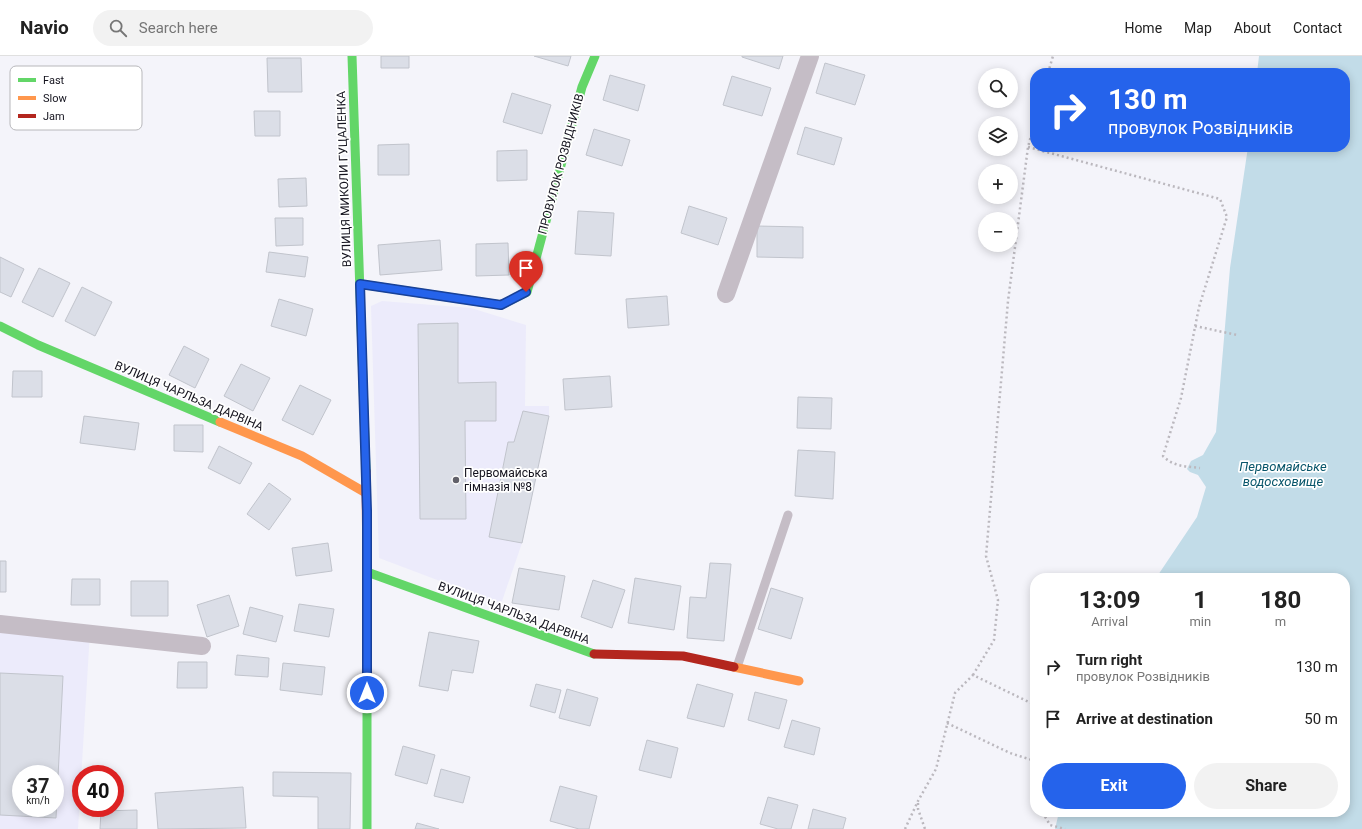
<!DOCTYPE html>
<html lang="en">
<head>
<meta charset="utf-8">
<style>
  body { margin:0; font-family:Roboto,sans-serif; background:#f2f2f2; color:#222; height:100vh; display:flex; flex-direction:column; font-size:15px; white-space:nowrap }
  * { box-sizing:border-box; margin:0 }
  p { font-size:13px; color:#767676 }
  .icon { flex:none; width:22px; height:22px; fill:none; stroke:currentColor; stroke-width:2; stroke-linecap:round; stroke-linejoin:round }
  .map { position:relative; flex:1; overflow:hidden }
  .drawer { position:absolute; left:1030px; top:517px; width:320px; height:244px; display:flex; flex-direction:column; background:#fff; border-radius:16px; box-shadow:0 2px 10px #0003 }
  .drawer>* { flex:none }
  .hud { position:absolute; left:1030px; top:12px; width:320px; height:84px; border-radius:16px; box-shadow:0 2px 10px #0003; background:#2563eb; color:#fff; overflow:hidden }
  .fabs { position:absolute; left:978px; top:12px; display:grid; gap:8px }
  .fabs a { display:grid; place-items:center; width:40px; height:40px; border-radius:50%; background:#fff; box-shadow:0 2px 10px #0003; font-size:20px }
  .speed { position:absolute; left:12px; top:709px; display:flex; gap:8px; font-size:20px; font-weight:700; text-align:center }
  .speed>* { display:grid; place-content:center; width:52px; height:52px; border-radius:50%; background:#fff; box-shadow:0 2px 10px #0003; line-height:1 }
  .speed small { font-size:10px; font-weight:400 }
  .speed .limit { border:6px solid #d22; background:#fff; color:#111 }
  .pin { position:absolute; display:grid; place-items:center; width:34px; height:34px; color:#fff; margin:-41px -17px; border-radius:50% 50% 50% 0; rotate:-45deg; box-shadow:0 0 4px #0007 }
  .pin .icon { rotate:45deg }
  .me { position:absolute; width:44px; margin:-22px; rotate:0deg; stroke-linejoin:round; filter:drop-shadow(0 0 3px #0008) }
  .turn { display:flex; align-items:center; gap:14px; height:84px; padding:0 12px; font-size:18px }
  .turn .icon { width:52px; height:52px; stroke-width:2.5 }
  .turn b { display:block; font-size:28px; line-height:34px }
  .eta { display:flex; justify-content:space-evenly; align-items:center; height:68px; text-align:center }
  .eta b { font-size:24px; font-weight:700; line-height:28px }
  .action { display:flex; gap:8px; margin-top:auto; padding:8px 12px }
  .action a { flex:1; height:46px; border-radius:24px; background:#2563eb; color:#fff; font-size:16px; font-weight:700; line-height:46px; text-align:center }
  .action a+a { background:#f2f2f2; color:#222 }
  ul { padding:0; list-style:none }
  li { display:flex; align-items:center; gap:12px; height:52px; padding:0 12px }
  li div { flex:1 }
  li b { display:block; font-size:15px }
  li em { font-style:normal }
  header { display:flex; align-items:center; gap:24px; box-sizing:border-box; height:56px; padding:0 20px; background:#fff; border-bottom:1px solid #e0e0e0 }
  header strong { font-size:19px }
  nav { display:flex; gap:22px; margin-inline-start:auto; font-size:14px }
  .search { width:280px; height:36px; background:#f2f2f2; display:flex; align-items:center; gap:10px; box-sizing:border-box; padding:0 14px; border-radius:22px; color:#767676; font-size:15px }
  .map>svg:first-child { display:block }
  .built { fill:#ecebfb; fill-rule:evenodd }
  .water { fill:#c2dce8 }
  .building { fill:#dbdee7; stroke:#c1c4cc; fill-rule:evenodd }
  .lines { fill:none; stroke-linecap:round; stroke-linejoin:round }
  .path { stroke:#bbb8be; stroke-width:2.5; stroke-dasharray:2 3; stroke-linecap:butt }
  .lane { stroke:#c5bdc6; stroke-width:9 }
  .street { stroke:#c5bdc6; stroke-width:18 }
  .fast { stroke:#63d668; stroke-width:9 }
  .slow { stroke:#ff974d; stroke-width:9 }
  .jam { stroke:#b3261e; stroke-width:9 }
  .route-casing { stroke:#184099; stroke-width:10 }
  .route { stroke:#2563eb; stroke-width:7 }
  .poi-dot { fill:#62616a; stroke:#fff; stroke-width:1.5 }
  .labels { text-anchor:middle; stroke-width:3.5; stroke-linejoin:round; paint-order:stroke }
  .street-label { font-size:12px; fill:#13121d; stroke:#fff }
  .poi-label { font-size:12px; fill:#13121d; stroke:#fff; text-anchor:start }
  .water-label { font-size:13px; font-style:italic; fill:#07556a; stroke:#fff }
  .key { fill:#fff; stroke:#b8b8bb; stroke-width:1 }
  .key-label { font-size:11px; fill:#13121d }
</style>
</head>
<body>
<header>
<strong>Navio</strong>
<div class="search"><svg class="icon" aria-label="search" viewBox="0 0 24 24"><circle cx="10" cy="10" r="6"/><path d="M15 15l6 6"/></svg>Search here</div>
<nav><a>Home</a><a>Map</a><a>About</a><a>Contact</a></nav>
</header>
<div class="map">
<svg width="1362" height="773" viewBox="0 0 1362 773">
  <rect width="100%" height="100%" fill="#f4f4fa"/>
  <path class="built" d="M382,245L471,252L526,269L525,350H549V360L522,487L501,548L379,502L371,250Z
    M0,573L90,576L78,773H0ZM21,718H55V752H21Z"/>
  <path class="water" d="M1259,0H1362V773H1055L1059,756H1345V522H1156L1197,461L1206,431L1198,419L1190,416L1187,413L1191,405L1203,399L1216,376L1230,212L1248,91H1345V17H1257Z"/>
  <path class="building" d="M381,0H409V12H381Z
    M534,0H571L568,10Z
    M742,0H783L779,13L742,1Z
    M267,2H301L302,36H268Z
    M825,7L865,19L855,49L816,37Z
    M610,19L645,29L638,55L603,44Z
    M732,20L771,32L762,60L723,49Z
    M512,37L551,49L542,78L503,66Z
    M254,55H280V80H255Z
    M805,71L842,82L834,109L797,98Z
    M594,73L630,84L622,110L586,99Z
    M409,88V119H378V89Z
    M527,94V124L497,125V95Z
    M306,122L307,150L279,151L278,123Z
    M689,150L727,162L718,189L681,177Z
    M578,155L614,157L611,200L575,198Z
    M275,162H303V189L276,190Z
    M757,170L803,171V202L757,201Z
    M440,184L442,214L380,219L378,189Z
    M508,187L509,219L476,220V188Z
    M269,196L308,201L305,221L266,216Z
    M0,201L24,213L11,241L0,236Z
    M39,212L70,227L53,261L22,246Z
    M82,231L112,246L95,280L65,265Z
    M667,240L669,269L628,272L626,243Z
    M279,243L313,253L306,280L271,270Z
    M458,267V327L496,326V365H465L466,463H420L418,268Z
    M184,290L209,303L195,332L169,319Z
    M241,308L270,322L253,355L224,340Z
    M13,315H42V341H12Z
    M610,320L612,351L565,354L563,323Z
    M300,329L331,344L313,379L282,364Z
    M798,341L832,342L831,373L797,372Z
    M523,355L549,360L522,487L489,481L508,386H514Z
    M84,360L139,367L135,394L80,387Z
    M174,369H203V396L174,395Z
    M219,390L252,407L240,428L208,412Z
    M798,394L835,396L833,443L795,440Z
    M269,427L291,443L269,474L247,458Z
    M328,487L332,515L296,520L292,492Z
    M0,505H6V536H0Z
    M710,507L731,508L724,585L687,582L690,541L706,542Z
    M519,512L565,520L559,554L512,547Z
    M635,522L681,530L674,574L628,567Z
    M72,523H100V549H71Z
    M593,524L625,534L612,572L581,561Z
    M131,525H168V560H131Z
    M771,532L803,542L791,583L758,573Z
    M229,539L239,570L207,581L197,549Z
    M299,548L334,553L329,581L294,575Z
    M250,551L283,560L276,586L243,578Z
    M429,576L479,585L473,617L452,614L448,635L419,630Z
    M237,599L269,602L268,621L235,619Z
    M178,606H207V632H177Z
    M283,607L325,611L322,639L280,634Z
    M0,617L63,620L56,762L0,759ZM21,718H55V752H21Z
    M536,628L561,634L555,657L530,650Z
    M697,628L733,638L724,671L687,662Z
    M567,633L598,642L590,670L559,662Z
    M755,636L787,644L779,673L748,664Z
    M792,664L820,672L814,699L784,691Z
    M647,684L678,692L671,722L639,714Z
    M403,690L435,699L427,728L395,719Z
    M441,713L470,721L463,747L434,740Z
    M273,716L351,717L350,773H318V741L273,740Z
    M560,730L597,740L589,773H579L550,765Z
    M243,731L246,772L158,773L155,737Z
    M768,741L798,749L791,773H778L760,768Z
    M813,753L846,762L843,773H808Z
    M137,754V773H100L101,755Z
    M417,767L439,773H415Z"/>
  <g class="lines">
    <path class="path" d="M1048,17L1053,0
      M1028,91L1220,143L1227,161L1199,251L1181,342L1163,400C1174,411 1185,410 1200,412
      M1195,270L1237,279
      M973,619L994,584L998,544L986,500L1008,245L1028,91L1035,65
      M947,667L1010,697L1035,705
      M918,747V753L925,773
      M1044,756V759L1050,769L1065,773
      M905,773L918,745L936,713L955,637L973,619L1035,649"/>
    <path class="lane" d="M737,611L788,459"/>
    <path class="street" d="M726,238L810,0
      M0,568L202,590"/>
    <path class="fast" d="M352,0L366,415
      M360,228L501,249L527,236L582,31L595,0
      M0,270L38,289L220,366
      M367,516L594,598
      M367,527V773"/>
    <path class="slow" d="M220,366L302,400L366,437
      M734,611L799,625"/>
    <path class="jam" d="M366,415L367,527
      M594,598L683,600L734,611"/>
  </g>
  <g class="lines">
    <defs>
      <path id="route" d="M367,637V455L360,228L501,249L526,236"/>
    </defs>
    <use href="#route" class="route-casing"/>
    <use href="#route" class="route"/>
  </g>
  <circle class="poi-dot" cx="456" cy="424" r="4"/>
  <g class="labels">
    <g class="street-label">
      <text transform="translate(561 108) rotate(-75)" y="4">ПРОВУЛОК РОЗВІДНИКІВ</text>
      <text transform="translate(344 123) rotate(-92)" y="4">ВУЛИЦЯ МИКОЛИ ГУЦАЛЕНКА</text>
      <text transform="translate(189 340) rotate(23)" y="4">ВУЛИЦЯ ЧАРЛЬЗА ДАРВІНА</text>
      <text transform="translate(514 557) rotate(20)" y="4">ВУЛИЦЯ ЧАРЛЬЗА ДАРВІНА</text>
    </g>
    <g class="poi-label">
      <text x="464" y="421">Первомайська<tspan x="464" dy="14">гімназія №8</tspan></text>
    </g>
    <g class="water-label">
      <text x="1283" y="415">Первомайське<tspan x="1283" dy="15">водосховище</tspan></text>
    </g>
  </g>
  <rect x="10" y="10" width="132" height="64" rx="6" class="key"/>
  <rect x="18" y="22" width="18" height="4" fill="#63d668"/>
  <rect x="18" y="40" width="18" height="4" fill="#ff974d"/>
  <rect x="18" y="58" width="18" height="4" fill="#b3261e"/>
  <g class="key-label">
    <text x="43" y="28">Fast</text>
    <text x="43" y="46">Slow</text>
    <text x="43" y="64">Jam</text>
  </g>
</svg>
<div class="fabs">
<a><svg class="icon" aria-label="search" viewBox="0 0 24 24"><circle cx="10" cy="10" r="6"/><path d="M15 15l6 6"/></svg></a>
<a><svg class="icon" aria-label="layers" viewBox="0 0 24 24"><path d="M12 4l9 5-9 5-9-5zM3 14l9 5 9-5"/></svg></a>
<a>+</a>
<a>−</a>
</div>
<div class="speed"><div>37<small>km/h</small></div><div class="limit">40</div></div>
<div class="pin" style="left:526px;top:236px;background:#d93025"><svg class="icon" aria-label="arrive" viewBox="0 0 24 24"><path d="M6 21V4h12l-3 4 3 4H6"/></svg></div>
<svg class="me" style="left:367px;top:637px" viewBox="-20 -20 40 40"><circle r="17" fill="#2563eb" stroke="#fff" stroke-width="3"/><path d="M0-11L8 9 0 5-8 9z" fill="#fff"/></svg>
<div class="hud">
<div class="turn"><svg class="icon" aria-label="right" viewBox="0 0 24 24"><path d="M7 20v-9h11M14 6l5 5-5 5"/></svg><div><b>130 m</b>провулок Розвідників</div></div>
</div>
<section class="drawer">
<div class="eta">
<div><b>13:09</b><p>Arrival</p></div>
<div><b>1</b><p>min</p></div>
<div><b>180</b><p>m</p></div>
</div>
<ul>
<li><svg class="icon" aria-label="right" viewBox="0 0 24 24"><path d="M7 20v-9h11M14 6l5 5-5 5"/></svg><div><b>Turn right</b><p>провулок Розвідників</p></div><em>130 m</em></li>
<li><svg class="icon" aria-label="arrive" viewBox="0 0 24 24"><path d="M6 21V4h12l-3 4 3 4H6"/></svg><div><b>Arrive at destination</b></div><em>50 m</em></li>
</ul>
<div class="action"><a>Exit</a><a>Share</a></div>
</section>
</div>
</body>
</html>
